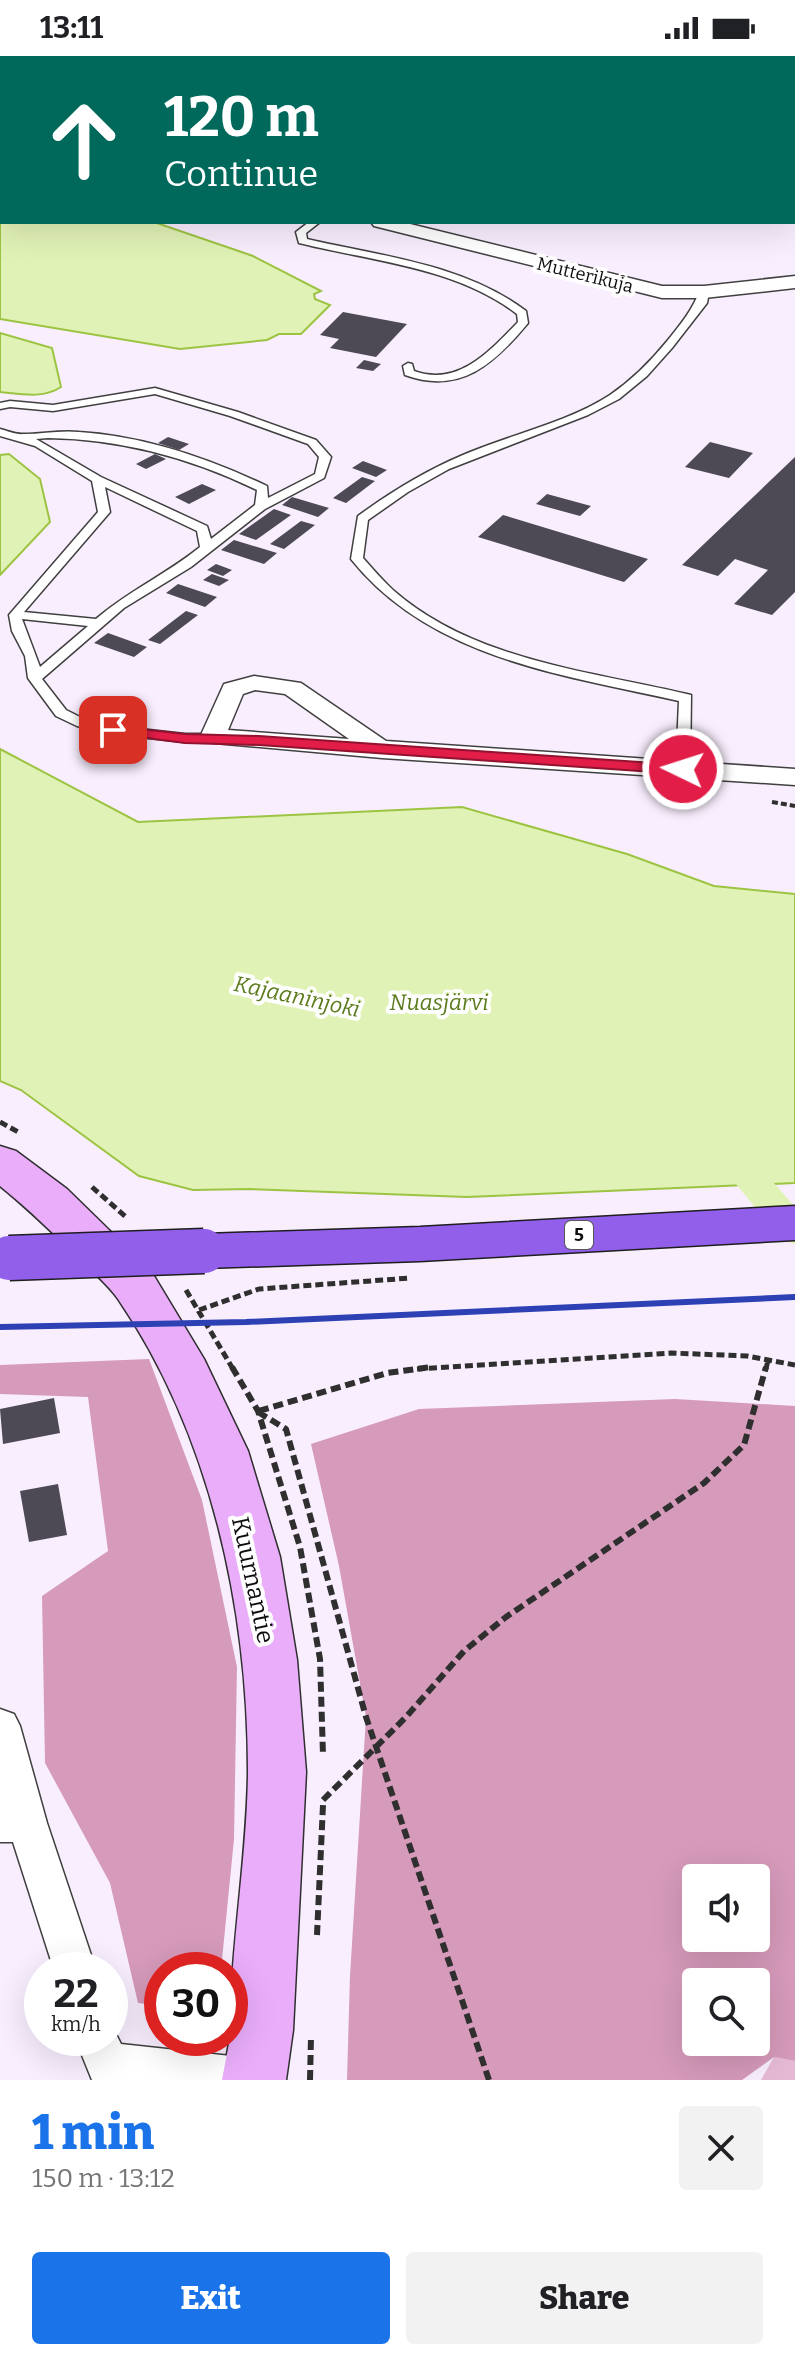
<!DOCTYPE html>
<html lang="en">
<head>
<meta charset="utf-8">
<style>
  body { margin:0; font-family:Bitter,serif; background:#f2f2f2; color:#202124; height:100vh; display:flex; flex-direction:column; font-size:30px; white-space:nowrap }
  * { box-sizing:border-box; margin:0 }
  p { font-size:26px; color:#757577 }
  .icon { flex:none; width:44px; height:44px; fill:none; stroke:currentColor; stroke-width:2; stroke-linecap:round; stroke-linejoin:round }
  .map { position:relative; height:2024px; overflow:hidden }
  .details { display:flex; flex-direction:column; background:#fff; flex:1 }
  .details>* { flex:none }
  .guide { position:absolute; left:0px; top:0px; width:796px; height:168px; box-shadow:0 8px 32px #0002; background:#00695c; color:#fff; overflow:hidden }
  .controls { position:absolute; left:682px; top:1808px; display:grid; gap:16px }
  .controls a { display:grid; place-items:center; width:88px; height:88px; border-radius:8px; background:#fff; box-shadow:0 8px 32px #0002; font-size:40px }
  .speed { position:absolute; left:24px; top:1896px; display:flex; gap:16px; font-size:40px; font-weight:700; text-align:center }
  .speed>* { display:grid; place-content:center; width:104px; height:104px; border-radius:50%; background:#fff; box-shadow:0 8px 32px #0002; line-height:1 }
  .speed small { font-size:20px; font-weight:400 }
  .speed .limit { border:12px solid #d22; background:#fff; color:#111 }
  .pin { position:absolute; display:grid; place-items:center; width:68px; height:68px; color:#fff; margin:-34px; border-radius:16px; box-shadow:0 4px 12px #0006 }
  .me { position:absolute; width:88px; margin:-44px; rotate:274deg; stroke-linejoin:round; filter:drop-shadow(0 0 6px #0008) }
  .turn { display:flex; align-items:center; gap:28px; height:168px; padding:0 32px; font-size:36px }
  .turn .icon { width:104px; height:104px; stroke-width:2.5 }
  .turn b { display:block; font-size:56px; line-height:68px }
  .round { display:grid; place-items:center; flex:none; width:84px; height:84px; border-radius:8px; background:#f2f2f2 }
  .head { display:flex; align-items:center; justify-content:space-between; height:136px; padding:0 32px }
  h1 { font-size:48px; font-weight:800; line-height:60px; color:#1a73e8 }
  .button { display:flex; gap:16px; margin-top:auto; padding:16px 32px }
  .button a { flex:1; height:92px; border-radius:8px; background:#1a73e8; color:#fff; font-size:32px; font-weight:800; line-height:92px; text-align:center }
  .button a+a { background:#f2f2f2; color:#202124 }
  .status { display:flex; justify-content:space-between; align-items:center; height:56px; padding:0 40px; background:#fff; direction:ltr }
  .status svg { height:22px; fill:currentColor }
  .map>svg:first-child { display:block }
  .green { fill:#e6bad5 }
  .forest { fill:#d69aba; fill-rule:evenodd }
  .water { fill:#e1f2b6; stroke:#9cc442; stroke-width:2 }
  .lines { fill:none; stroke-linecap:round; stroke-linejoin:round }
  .canal { fill:#e1f2b6; fill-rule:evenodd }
  .building { fill:#4d4a55 }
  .lane-casing { stroke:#404040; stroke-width:3 }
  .street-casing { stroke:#404040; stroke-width:3 }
  .secondary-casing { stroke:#2f2f2f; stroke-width:3 }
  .highway-casing { stroke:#1e1e1e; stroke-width:3 }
  .path-far2 { stroke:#2f2f2f; stroke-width:4; stroke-dasharray:6 3; stroke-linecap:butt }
  .path-far1 { stroke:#2f2f2f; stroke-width:5; stroke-dasharray:8 4; stroke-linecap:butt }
  .path { stroke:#2f2f2f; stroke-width:6; stroke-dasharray:10 5; stroke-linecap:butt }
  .lane { fill:#fff; fill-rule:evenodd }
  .street { fill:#fff; fill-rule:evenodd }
  .secondary { fill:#eaadfa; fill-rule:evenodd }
  .highway { fill:#925feb; fill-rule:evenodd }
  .rail { stroke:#2e41b4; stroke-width:6 }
  .highway-bridge-casing { stroke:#1e1e1e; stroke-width:47; stroke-linecap:butt }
  .highway-bridge { stroke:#925feb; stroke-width:44 }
  .route { fill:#e11d48; stroke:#92132f; stroke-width:2 }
  .labels { text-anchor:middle; stroke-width:8; stroke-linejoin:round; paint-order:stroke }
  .far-street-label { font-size:18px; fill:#0d0d0d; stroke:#fff }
  .shield { fill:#fff; stroke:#565656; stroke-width:2 }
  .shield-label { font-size:18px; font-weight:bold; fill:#0d0d0d }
  .water-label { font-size:22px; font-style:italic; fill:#5b7b1c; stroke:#fff }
  .near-street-label { font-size:24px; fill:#0d0d0d; stroke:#fff }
</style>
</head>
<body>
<div class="status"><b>13:11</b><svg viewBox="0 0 49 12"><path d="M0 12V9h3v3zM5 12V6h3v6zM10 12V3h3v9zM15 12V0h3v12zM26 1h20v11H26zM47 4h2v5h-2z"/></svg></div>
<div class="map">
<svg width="795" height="2024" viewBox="0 0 795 2024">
  <rect width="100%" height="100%" fill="#f9eefe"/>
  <path class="green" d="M774,2001L795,2005V2024H761Z"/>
  <path class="forest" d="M149,1303L202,1444L237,1611L234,1783L221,1914H162V1950L138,1947L110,1827L45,1707L42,1540L108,1495L88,1341L0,1338V1309Z
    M675,1343L795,1350V2005L774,2001L742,2024H347L350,1920L366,1661L339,1510L311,1388L419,1353ZM756,1822V1882H696V1822ZM756,1926V1986H696V1926Z"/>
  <path class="water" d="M0,97L2,166H154L253,200L321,235L314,238L315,243L330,249L301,278H279L267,284L180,293L0,263Z
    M0,277L52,292L61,331C43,343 21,338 0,336Z
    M9,398L40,423L50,466L0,519V399Z
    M0,693L138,766L462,751L627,798L714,830L795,838V1127L467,1141L250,1133L193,1134L139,1120L21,1034L0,1025Z"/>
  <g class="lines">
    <path class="canal" d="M754,1115L767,1119L795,1151V1188L782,1184L736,1128L741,1119Z"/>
  </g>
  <path class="building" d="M343,256L407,268L376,301L330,292L339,283L320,279Z
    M364,304L381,308L373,315L356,312Z
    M168,381L189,388L179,394L158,387Z
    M710,386L753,397L729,422L685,411Z
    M155,398L166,403L146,413L136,408Z
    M795,401V536L772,559L734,548L768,514L735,503L718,520L682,509Z
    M363,405L387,414L376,421L352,412Z
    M362,421L375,425L346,447L333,442Z
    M202,428L216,434L189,448L175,441Z
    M547,438L591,450L580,460L536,448Z
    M292,441L329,452L318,461L282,449Z
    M274,453L291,459L256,484L239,478Z
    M503,459L648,503L624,526L478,481Z
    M301,465L315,469L284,493L270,488Z
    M234,484L277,497L264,508L221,494Z
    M216,508L232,514L223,520L207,514Z
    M212,518L229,524L219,530L203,524Z
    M178,528L217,541L205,551L166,537Z
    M186,555L198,559L160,588L148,584Z
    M108,577L147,591L134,601L94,587Z
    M54,1342L60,1377L3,1388L0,1353Z
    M58,1428L67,1479L29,1486L20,1435Z"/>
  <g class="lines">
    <defs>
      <path id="lane" d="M255,0H264L265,2H256Z
        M0,11H2V17H0Z
        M2,26V32L0,33V27Z
        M795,76V82L794,83V77Z
        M309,166H320L306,177L307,183C380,200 464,208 526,255L528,267C494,308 460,339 405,319L403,310L408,307L412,308L414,315C458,331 489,296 518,266L517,258C456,211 371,205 299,187L296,176Z
        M700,234L709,236L707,247L672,292L647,320L619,343L588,359L449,413L408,436L368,464L363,502C373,513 382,524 393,534C474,605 590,615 691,639L690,713L683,717L676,713L679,645C562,619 430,602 351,503L358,460C391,436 425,415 463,399C509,379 569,366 610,339C632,324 651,305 668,284C681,268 693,253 700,234Z
        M155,332L238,356L316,384L331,401L324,422L265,453L191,511L124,552L42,623L66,654L86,664L113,670L185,678H218L220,681L213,685L185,686L113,678L77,670L56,660L28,622L25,600L12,575L9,559L98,456L92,425L35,390L0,380V373C8,375 16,379 24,378C42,378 60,374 79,376C144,380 208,402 267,430L268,442L315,418L319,401L308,388L230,360L155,338L53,355L10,351L0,353V347L10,345L53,349ZM48,382C121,383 191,402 257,434L255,449L211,483L207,470L101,421L36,383ZM105,431L197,475L200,491C167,518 128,535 96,563L24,556L110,456ZM22,563L88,570L40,611Z"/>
      <path id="street" d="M703,0H723L724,2H704Z
        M794,31H795V41H794Z
        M371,166H402L662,230H704L795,220V232L704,242H662L374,170Z
        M254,620L301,627L386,685L795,713V729L382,702L204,686L200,681L224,628ZM255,634L285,638L349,683L228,674L243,638Z
        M0,1653L14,1658L20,1670L47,1767L96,1914H54L13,1786H0Z
        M110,1966L121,1988L249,2002L265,2009L271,2024H92L75,1982H110Z"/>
      <path id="secondary" d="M0,1090L16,1095L67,1133L151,1215L204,1303L248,1395L280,1501L297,1604L306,1716L293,1974L286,2024H222L230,1982C230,1893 247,1805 248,1716C248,1553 211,1379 118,1243C109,1230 96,1219 85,1208C57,1181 30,1154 0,1130Z"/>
      <path id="highway" d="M795,1150V1184L420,1205L204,1212L187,1207L180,1195L187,1183L204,1178L420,1171Z"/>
    </defs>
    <use href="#lane" class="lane-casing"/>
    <use href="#street" class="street-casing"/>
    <use href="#secondary" class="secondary-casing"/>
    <use href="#highway" class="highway-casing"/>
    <path class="path-far2" d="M772,746L795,750"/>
    <path class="path-far1" d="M0,1066L20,1077
      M92,1131L126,1161
      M186,1234L233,1313
      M199,1254L259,1233L411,1222
      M417,1313L671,1297L747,1300L795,1309
      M766,1313L768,1304"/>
    <path class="path" d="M232,1311L258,1355L300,1491L320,1603L323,1699
      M259,1355L387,1317L431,1311
      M258,1356L286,1373L366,1661L489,2024
      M323,1744L406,1661L464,1595L506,1561L704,1427L744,1389L766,1311
      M317,1879L323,1749
      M310,2024L311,1981"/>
    <use href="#lane" class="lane"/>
    <use href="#street" class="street"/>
    <use href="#secondary" class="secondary"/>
    <use href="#highway" class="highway"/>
    <path class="rail" d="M0,1271L246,1266L795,1241"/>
    <defs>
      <path id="highway-bridge" d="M9,1202L204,1195"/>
    </defs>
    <use href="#highway-bridge" class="highway-bridge-casing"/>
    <use href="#highway-bridge" class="highway-bridge"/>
  </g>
  <path class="route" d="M113,670L185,678L259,680L683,709L691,713L683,718L259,689L185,687L108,677L106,674Z"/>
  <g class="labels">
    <g class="far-street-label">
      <text transform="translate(585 219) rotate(14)" y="6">Mutterikuja</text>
    </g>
    <rect class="shield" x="565" y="1165" width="28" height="28" rx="6"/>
    <g class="shield-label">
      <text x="579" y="1185">5</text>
    </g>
    <g class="water-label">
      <text transform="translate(297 940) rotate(12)" y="8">Kajaaninjoki</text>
      <text x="439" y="954">Nuasjärvi</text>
    </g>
    <g class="near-street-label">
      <text transform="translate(253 1524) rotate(78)" y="8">Kuurnantie</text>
    </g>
  </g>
</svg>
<div class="controls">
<a><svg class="icon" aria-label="sound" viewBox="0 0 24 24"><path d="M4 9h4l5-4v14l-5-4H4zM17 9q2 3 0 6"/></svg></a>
<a><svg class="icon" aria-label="search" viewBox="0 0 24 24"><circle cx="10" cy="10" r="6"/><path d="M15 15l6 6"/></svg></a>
</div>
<div class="speed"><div>22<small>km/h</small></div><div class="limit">30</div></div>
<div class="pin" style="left:113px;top:674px;background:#d93025"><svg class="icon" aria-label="arrive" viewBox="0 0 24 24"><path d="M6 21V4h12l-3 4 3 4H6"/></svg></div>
<svg class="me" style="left:683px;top:713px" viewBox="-20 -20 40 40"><circle r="17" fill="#e11d48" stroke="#fff" stroke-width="3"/><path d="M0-11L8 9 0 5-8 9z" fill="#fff"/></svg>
<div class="guide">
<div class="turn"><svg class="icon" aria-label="ahead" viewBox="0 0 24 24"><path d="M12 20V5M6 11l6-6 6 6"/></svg><div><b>120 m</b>Continue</div></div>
</div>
</div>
<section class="details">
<div class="head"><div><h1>1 min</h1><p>150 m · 13:12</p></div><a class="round"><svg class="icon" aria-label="close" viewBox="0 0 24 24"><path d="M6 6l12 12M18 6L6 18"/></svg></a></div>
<div class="button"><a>Exit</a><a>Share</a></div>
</section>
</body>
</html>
